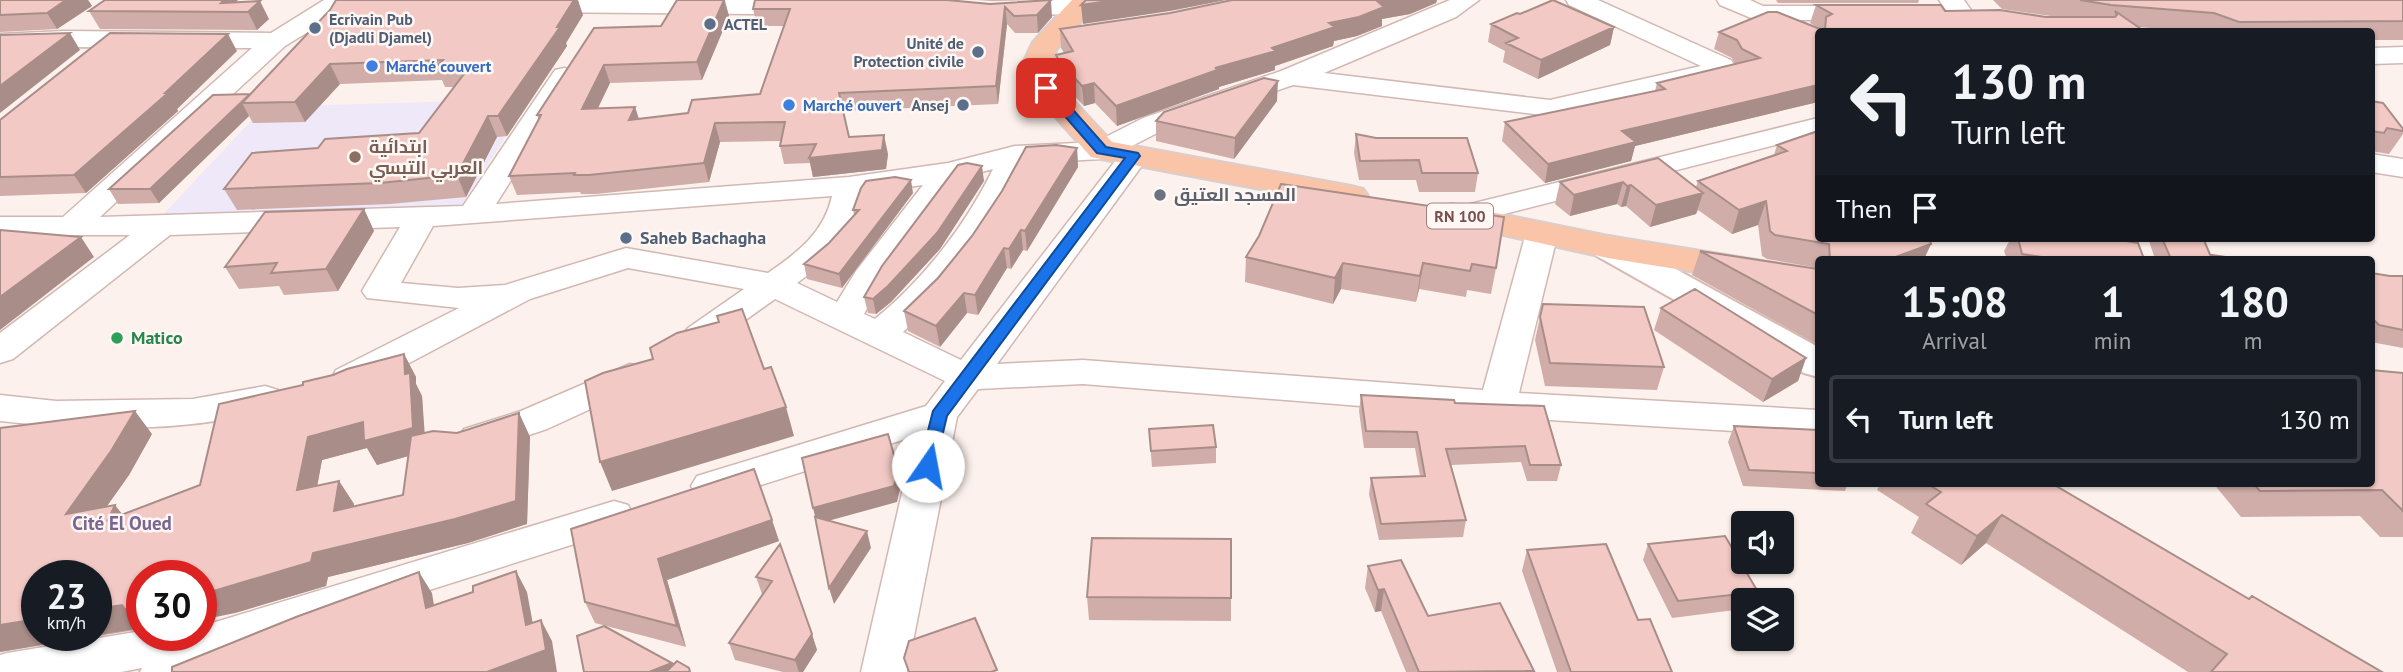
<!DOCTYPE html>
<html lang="en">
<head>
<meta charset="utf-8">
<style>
  body { margin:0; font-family:"PT Sans",Cairo,sans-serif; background:#242831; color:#f1f3f6; height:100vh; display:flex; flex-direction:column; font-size:26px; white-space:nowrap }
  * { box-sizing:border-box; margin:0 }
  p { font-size:23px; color:#9ea1a6 }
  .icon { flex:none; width:38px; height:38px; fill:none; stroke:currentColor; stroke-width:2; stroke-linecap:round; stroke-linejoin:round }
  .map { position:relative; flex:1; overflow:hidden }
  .side { position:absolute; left:1815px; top:256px; width:560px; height:231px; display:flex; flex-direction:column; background:#171b24; border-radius:7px; box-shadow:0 2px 5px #0004 }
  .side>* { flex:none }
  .guide { position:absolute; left:1815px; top:28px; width:560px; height:214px; border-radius:7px; box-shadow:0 2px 5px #0004; background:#171b24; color:#f1f3f6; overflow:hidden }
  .buttons { position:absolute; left:1731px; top:511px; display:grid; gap:14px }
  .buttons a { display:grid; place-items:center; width:63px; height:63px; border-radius:7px; background:#171b24; box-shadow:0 2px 5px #0004; font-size:35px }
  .speed { position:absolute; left:21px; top:560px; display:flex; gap:14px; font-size:35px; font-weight:700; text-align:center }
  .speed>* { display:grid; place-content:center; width:91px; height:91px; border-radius:50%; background:#171b24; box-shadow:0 2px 5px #0004; line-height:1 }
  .speed small { font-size:18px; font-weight:400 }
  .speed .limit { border:10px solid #d22; background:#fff; color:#111 }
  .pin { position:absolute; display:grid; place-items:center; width:60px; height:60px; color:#fff; margin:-30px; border-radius:14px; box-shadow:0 4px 10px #0006 }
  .me { position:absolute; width:77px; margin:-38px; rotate:12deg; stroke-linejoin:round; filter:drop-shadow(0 0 5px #0008) }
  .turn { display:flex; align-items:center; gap:24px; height:147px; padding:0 21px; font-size:32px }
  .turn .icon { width:91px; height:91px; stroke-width:2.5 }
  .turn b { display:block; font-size:49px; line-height:60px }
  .then { display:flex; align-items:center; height:66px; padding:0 21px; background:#0003; gap:14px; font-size:26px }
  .eta { display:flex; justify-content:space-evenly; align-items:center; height:119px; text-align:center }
  .eta b { font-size:42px; font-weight:700; line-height:49px }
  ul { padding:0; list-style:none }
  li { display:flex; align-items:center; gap:21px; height:88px; margin:0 14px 10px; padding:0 7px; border:4px solid #363941; border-radius:7px }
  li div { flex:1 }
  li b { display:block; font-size:26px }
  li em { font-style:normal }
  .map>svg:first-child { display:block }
  .education { fill:#eee8f9 }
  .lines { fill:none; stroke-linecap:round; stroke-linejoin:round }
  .street-casing { stroke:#d2b8b3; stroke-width:3 }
  .secondary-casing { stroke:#d7b9b4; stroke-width:4 }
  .primary-casing { stroke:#d9cecd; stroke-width:4 }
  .street { fill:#fff; fill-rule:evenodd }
  .secondary { fill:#fff; fill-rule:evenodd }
  .primary { fill:#f9c4a7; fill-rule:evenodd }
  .wall { fill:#d0ada9; fill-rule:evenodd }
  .shaded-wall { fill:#a98d89 }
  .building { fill:#f2c9c4; stroke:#a98d89; stroke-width:2 }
  .route { fill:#1a73e8; stroke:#114b97; stroke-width:2 }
  .service-dot { fill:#5c6f8a; stroke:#fff7f3; stroke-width:2.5 }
  .shop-dot { fill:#3f7fe0; stroke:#fff7f3; stroke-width:2.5 }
  .education-dot { fill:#8d6e63; stroke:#fff7f3; stroke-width:2.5 }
  .worship-dot { fill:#6b7280; stroke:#fff7f3; stroke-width:2.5 }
  .leisure-dot { fill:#2e9e5b; stroke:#fff7f3; stroke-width:2.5 }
  .labels { text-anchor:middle; stroke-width:5; stroke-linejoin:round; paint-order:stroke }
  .far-service-label { font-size:16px; font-weight:bold; fill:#4e5e75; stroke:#fff7f3; text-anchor:start }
  .far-shop-label { font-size:16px; font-weight:bold; fill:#366cbe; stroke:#fff7f3; text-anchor:start }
  .shield { fill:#fff7f3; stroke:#a08380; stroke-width:2 }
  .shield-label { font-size:16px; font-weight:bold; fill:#78514e }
  .education-label { font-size:18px; font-weight:bold; fill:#785e54; stroke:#fff7f3; text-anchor:start }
  .worship-label { font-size:18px; font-weight:bold; fill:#5b616d; stroke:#fff7f3; text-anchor:start }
  .service-label { font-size:18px; font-weight:bold; fill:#4e5e75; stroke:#fff7f3; text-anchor:start }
  .leisure-label { font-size:18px; font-weight:bold; fill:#27864d; stroke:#fff7f3; text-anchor:start }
  .neighbourhood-label { font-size:19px; font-weight:bold; fill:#786693; stroke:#fff7f3 }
</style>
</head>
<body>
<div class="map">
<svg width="2403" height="672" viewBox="0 0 2403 672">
  <rect width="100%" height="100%" fill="#fcf1ec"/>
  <path class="education" d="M530,99L461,206L161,217L264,107Z"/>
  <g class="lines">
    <defs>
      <path id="street" d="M324,0H349L339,13L285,46L100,217L463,206L555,70L564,68L573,70L577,76L496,204L849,177L948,163L1015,146L1096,142L1143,118L1281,71L1450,0H1479L1456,17L1324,73L1550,100L1701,66L1569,5L1566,0H1598L1731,60L1735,66L1731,72L1715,80L1550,116L1293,85L1163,130L1126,149L1134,147L1144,150L1149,156L997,364L1083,360L1483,390L1526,233L1531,226L1542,223L1553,226L1558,233L1519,393L1818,410V436L1498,417L1083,384L978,389L957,417L907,672H861L915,436L711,501L697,496L691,486L697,476L926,406L945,381L775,299L712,344L700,347L688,344L682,336L688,328L744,289L628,268L530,299L362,388L349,391L336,388L331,379L336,370L459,308L367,298L362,291L400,227L170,235L13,359L0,363V333L130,235H0V217H63L252,48L64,47L0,50V34L64,31L271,33ZM1123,151L961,360L903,332C952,290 999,223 1026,163L1102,159ZM993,169C966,225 923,280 875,319L864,314L883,280L959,178ZM923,185L856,271L837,302L797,283C829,260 856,234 863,193ZM832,196C824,233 797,253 768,273L626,248L505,285L458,288L401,283L433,226Z
        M524,0H808L811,5L808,10L754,14L533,12L524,10L521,5Z
        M1056,0H1087L1094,6L1091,11L1082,13L1005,17L996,15L993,10L996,5Z
        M1717,0H1750L1763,6H1861L1870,8L1873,13L1870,18L1861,20H1798L1824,32H1818V46L1720,5Z
        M1939,0H1964L1973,13L1970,18C1953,22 1948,13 1939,0Z
        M2403,47V63L2371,64V48Z
        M1818,118V134L1461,225L1450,223L1445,216L1450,209Z
        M2371,154L2403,159V177L2371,172Z
        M630,364L643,367L648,376L643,385L547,429L478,452L464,449L459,439L464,429L521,411Z
        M265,386L278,390L284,399L278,408C189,433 91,431 0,421V395L56,401L193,399Z
        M614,501L628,505L634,516L628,527L240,650L202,672H140L142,668L121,672H0V655L7,653L142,631V635H201V622L209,624Z"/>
      <path id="secondary" d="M1608,236L1621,239L1818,347V377L1804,373L1595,255L1590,247L1595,239Z"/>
      <path id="primary" d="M1072,0H1100L1056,50L1051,67L1059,85L1112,142L1351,186L1363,189L1368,196L1363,203L1351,206L1091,157L1035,94L1021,67L1033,42Z
        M1452,204L1608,236L1818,270V292L1608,258L1440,221L1435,214L1440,207Z"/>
    </defs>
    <use href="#street" class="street-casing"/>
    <use href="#secondary" class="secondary-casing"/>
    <use href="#primary" class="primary-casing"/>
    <use href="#street" class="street"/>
    <use href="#secondary" class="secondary"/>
    <use href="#primary" class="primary"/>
  </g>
  <path class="wall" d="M0,0H88L92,6L57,29L0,32Z
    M105,0H238L236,2L269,19L257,30L100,29L89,11Z
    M677,0H725L729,16L702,80L610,83L597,108L635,107L639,119L688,113L760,94L784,26H757L753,9L990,4L1052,17L1038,33H1015L1007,24L998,104L843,111L849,137L888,154L886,169L813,177L810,163L784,164L780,146L781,141L720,142L709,182L596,194H581L580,192L517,195L509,176L539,120L537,115L594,28L661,26Z
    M977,0H1038L992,1Z
    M1232,0H1437L1436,3L1410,14L1382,19V26L1357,36L1334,41L1333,46L1275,66V70L1219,87V89L1117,126L1095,103L1084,106L1060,81L1057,75L1056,55L1064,53L1061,48L1060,29L1170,13Z
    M1776,0H1919L1918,3H1778Z
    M1993,0H2403V40H2371V32H2198L2138,27L1818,32V102L1635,146L1631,161L1545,183L1502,141L1505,122L1655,91L1657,83L1735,64L1732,58L1714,49L1719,32L1822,30L1810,23L1816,5L1945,11L2057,17L2002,9Z
    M330,10L583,15L566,43L567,46L507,136L497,137L466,197L390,204L237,210L224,189L318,148L419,133L454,87H445L442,80L340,84L305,122L253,123L249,116L159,203L118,204L109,189L250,94Z
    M1520,14L1614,27L1610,45L1538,79L1503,62L1505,51L1488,42L1491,24Z
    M237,51L177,109L178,111L86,193L0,196V120Z
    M1277,101L1234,159L1156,141V121Z
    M2371,101L2403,129V134L2389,154L2371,151Z
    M1818,131V238L1931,244L1924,259H1818V268L1767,259L1762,256L1758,225L1732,234L1698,210L1696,214L1650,227L1626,206L1621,207L1617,204L1570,216L1555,204L1560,182L1658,158L1696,187L1698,181L1774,155L1777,145Z
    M1356,134L1478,173L1475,192H1419L1416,180H1359L1354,153Z
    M1077,148L1078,167L1027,251L1023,250L1011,269L1007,268L978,315L967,313L940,347L908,331L904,311Z
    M984,181L940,249L891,302L876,314L868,313L864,297Z
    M1281,184L1496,268L1491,294L1467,290L1466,297L1419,289L1416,302L1341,289L1333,304L1245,282L1246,257L1259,236Z
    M913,193L842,288L807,279L804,264L829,243L854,215L853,210Z
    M364,209L374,231L338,291L284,295L279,286L239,289L225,267Z
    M2011,238H2109L2144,259H2007L2004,251Z
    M2148,238H2203L2211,256L2212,255L2239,259H2155Z
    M1700,251L1818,269V345L1692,275Z
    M2371,273L2390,276H2403V348L2371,342Z
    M1661,308L1806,358L1798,381L1763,402L1654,330Z
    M1540,317L1664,367L1657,390L1545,386L1535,340Z
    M404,354L416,377V384L422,396L424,433H457L519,413L530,437L527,524L468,543L328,577L326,586L235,613L142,576V629L0,652L152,434L129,475L107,506L122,514L200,485L303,385ZM367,448L377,465L408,456L403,495L353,507L354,504L339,481L317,486L322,460Z
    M2403,373V537H2380L2360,516L2241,517L2213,483H2371Z
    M1361,395L1455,403L1561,465L1557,481H1527L1521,462L1451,465L1466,520L1463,537L1379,540L1369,494L1371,478L1420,476L1415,448H1364L1359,411Z
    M1734,426L1818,430V483H1848L1845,491L1743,486L1728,442Z
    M1149,429L1216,447V463L1152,467Z
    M1881,483H2051L2249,599L2382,672H2188L1986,543L1961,565L1911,533L1919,517L1877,490Z
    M772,520L779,541L667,580L686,647L595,623L585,602Z
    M780,544L817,650L803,672H783L735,660L729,643L763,594H762L756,577Z
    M1648,544L1758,592L1755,600H1743V609L1672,618L1643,560Z
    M1527,550L1638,620L1672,672H1557L1522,571Z
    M1368,566L1428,616L1534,672H1406L1381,611L1375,612L1365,588Z
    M1087,597L1231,598V621L1089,620Z"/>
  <path class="shaded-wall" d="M61,0H88L92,6L57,29L47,13Z
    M218,0H238L234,3L239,12Z
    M574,0H578L583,15L566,43L567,46L507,136L498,116Z
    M724,0L729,16L702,80L697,62Z
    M1051,0L1052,17L1038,33L1037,15Z
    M1115,0H1226L1170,11L1083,24L1081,5Z
    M1385,0H1437L1436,3L1410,14L1382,19V26L1357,36L1334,41L1333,46L1275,66V70L1219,87V89L1117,126L1116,106L1272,48L1377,1Z
    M260,1L269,19L257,30L248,12Z
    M1005,7L1007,24L998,104L996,86Z
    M1614,27L1610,45L1538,79L1541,60Z
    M70,33L80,50L0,113V86Z
    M228,34L237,51L177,109L178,111L86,193L74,175L165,93Z
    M330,64L340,84L305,122L295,102Z
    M604,65L610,83L589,127L582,109Z
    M1278,81L1277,101L1234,159L1235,138Z
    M1094,83L1095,103L1084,106L1082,86Z
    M1818,85V102L1635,146L1631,161L1545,183L1548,164L1622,131Z
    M250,94L242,103L249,116L159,203L150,189Z
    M635,107L641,126L629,120Z
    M488,116L497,137L466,197L457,175Z
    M715,123L720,142L709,182L704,163Z
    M884,135L888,154L886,169L813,177L809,158Z
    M1077,148L1078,167L1027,251L1025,231Z
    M982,166L984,181L940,249L891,302L876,314L873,299Z
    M911,180L913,193L842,288L839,274Z
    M1623,182L1617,204L1570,216L1574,195Z
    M1631,185L1626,206L1621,207L1627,186Z
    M1703,193L1696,214L1650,227L1656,205Z
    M1766,201L1758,225L1732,234L1739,210Z
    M364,209L374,231L338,291L326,269Z
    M1021,230L1023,250L1011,269L1009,249Z
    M81,237L94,257L0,330V297Z
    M1931,244L1924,259H1890Z
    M1004,248L1007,268L978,315L975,295Z
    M1343,263L1341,289L1333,304L1335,278Z
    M1423,263L1419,289L1416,302L1420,276Z
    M964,293L967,313L940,347L936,326Z
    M404,354L416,377V384L422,396L426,451L377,465L367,448L322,460L312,514L297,490L308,437L405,374Z
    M1806,358L1798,381L1763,402L1772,379Z
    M786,407L794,436L612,491L600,462Z
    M135,411L152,434L129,475L85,537L66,514Z
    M519,413L530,437L527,524L468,543L328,577L326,586L235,613L201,620V593L313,553L455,519Z
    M898,469L901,485L897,502L817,524L813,508Z
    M339,481L354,504L348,535L334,511Z
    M115,505L133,528L108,520Z
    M2002,515L1986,543L1961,565L1977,536Z
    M772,520L779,541L667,580L686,647L677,626L658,559Z
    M867,531L871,548L834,604L829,588Z
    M516,571L527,592L537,646L526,625Z
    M419,572L432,593L438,630L426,608Z
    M1384,589L1381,611L1375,612L1378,590Z
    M122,605L141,628L0,652V625L37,619V635H96V609Z
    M541,620L552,641L557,672H487Z
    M812,634L817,650L803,672H799L795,660Z
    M672,663L675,672H649Z"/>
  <path class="building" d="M0,0H66L47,13L0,15Z
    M105,0H224L221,3L260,1L248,12L89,11Z
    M336,0H574L557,27H560L498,116H488L457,175L380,183L224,189L252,153L318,148L325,139L419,133L470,66L437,67L443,60L330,64L295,102L242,103L330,10Z
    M677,0H724L697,62L604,65L582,109L635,107L629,120L688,113L692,100L760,94L790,9H753L755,0H947L990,4L1051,0L1037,15L1014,16L1005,7L996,86L839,93L849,137L884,135L882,150L809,158L816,144L780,146L785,122L715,123L704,163L589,175H574L575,173L509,176L541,115H537L594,28L661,26Z
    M1086,0H1115L1081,5Z
    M1232,0H1385L1377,1L1384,7L1359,17L1329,23L1335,27L1272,48L1276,51L1215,68L1220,69L1116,106L1094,83L1082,86L1059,61L1056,55L1073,51L1060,29L1170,13Z
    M1553,0L1614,27L1541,60L1506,43L1518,38L1491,24L1517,13L1520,14Z
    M2080,0H2403V21L2239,22L2214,13L2111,5Z
    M1816,5H1941L1945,11L2000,10L2046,17H2115L2117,15L2115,11L2144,31L1818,32V85L1622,131L1636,142L1548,164L1505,122L1665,89L1657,83L1760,58L1742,49L1737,40L1719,32L1768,12H1777L1825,31L1826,17L1832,14Z
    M70,33L0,86V35Z
    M110,33L228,34L165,93H168L74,175L0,177V120Z
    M1264,78L1278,81L1235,138L1156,121L1164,112Z
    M250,94L150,189H109L213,95Z
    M2371,101L2383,103L2403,129V131L2387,128L2384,133L2371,131Z
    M1818,131V238H1929L1931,244L1890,259H1830L1829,244L1775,235L1770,231L1766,201L1739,210L1698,181L1787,151L1777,145Z
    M1356,134L1376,138H1467L1478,173H1422L1419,160L1360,161Z
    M1056,145L1077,148L1025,231L1021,230L1009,249L1004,248L975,295L964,293L936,326L904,311L938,278L972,236L1002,191L1026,147Z
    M1658,158L1703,193L1656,205L1631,185L1627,186L1623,182L1574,195L1560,182Z
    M967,163L982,166L937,233L888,286L873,299L864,297L882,266L958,165Z
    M895,177L911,180L839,274L804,264L829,243L859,210H853L861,188L866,181Z
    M1281,184L1504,217L1496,268L1472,264L1470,271L1423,263L1420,276L1343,263L1335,278L1246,257L1259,236Z
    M364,209L326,269L271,273L277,263L225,267L265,212Z
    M0,230L81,237L0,297Z
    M2018,238H2109L2138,243L2144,259H2055L2022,254Z
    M2162,238H2203L2212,259H2171Z
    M1700,251L1818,269V315Z
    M2212,255L2239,259H2214Z
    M2371,273L2390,276H2403V330L2379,325L2375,321L2371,320Z
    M1695,289L1806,358L1772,379L1661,308Z
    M1543,304L1644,307L1664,367L1550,363L1540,317Z
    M742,309L764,369L771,367L786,407L600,462L585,381L603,373L653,359L650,348L677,333L719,322L717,316Z
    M404,354L405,374L410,373L413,428L364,441L363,422L308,437L297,490L339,481L334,511L403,495L411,436L433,431L457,433L519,413L516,501L455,519L313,553L311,562L217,590L201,593V576H142V608L139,609H125L122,605L96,609V576H37V619L0,625V428L135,411L111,451L66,514L115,505L108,520L200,485L219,404L303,385V382L333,375L347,369Z
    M2371,370L2403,373V511L2382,490L2260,491L2253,483H2371Z
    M1361,395L1454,400L1455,403L1544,406L1561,465H1530L1525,446L1446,449L1466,520L1381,524L1371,478L1425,476L1417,432L1366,431Z
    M1213,425L1216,447L1151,451L1149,429Z
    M1734,426L1818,430V473L1749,470Z
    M888,434L898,469L894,486L813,508L802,458Z
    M754,469L772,520L658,559L677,626L585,602L571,529Z
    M1926,483H2051L2249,599L2252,596L2382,672H2211L2227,654L2002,515L1977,536L1926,504L1941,492Z
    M815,517L867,531L829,588Z
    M1725,536L1758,592L1678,601L1648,544Z
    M1092,538L1231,539V598L1087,597Z
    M780,544L812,634L795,660L729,643L772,581L756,577Z
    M1606,544L1638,620L1650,619L1672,672H1571L1527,550Z
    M1401,560L1428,616L1500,603L1534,671L1419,672L1384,589L1378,590L1368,566Z
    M516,571L526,625L541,620L546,650L487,672H172V667L296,617L419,572L426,608L473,592V586Z
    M975,618L997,670L991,672H909L904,658L909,641Z
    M604,626L672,663L649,672H584L577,636Z
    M677,661L689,668L690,672H666Z"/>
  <path class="route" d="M1046,84L1051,85L1106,147L1138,153L1140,156L947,416L934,470H921L919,466L933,411L1125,158L1097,153L1042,90L1040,88Z"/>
  <g class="service-dot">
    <circle cx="710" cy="24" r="7"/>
    <circle cx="315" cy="28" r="7"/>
    <circle cx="978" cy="52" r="7"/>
    <circle cx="963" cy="105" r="7"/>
    <circle cx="626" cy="238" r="7"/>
  </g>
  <g class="shop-dot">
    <circle cx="372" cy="66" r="7"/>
    <circle cx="789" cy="105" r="7"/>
  </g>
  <circle class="education-dot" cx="355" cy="157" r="7"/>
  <circle class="worship-dot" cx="1160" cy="195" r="7"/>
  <circle class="leisure-dot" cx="117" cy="338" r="7"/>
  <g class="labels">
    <g class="far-service-label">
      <text x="329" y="25">Ecrivain Pub<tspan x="329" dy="18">(Djadli Djamel)</tspan></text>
      <text x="724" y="30">ACTEL</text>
      <text x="964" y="49" text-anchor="end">Unité de<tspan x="964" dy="18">Protection civile</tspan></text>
      <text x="949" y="111" text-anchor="end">Ansej</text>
    </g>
    <g class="far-shop-label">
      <text x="386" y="72">Marché couvert</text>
      <text x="803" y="111">Marché ouvert</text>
    </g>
    <rect class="shield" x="1427" y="203.5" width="66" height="25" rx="5"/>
    <g class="shield-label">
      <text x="1460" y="222">RN 100</text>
    </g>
    <g class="education-label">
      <text x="369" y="153">ابتدائية<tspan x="369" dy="21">العربي التبسي</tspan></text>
    </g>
    <g class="worship-label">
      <text x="1174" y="201">المسجد العتيق</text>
    </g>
    <g class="service-label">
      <text x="640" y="244">Saheb Bachagha</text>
    </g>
    <g class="leisure-label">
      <text x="131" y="344">Matico</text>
    </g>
    <g class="neighbourhood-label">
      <text x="122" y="530">Cité El Oued</text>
    </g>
  </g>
</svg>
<div class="buttons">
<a><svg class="icon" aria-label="sound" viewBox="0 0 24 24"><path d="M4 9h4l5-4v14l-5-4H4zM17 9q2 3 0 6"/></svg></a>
<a><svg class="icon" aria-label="layers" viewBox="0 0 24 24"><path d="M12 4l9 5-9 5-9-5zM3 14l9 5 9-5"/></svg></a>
</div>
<div class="speed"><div>23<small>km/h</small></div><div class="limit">30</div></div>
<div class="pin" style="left:1046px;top:88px;background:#d93025"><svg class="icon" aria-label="arrive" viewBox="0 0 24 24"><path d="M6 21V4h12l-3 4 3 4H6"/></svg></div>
<svg class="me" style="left:928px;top:466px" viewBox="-20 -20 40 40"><circle r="19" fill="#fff"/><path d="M0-13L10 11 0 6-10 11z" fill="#1a73e8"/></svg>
<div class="guide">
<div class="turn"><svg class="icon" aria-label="left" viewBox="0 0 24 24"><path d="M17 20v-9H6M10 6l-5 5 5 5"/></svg><div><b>130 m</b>Turn left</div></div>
<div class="then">Then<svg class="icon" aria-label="arrive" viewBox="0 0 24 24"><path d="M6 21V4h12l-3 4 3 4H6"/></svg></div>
</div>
<section class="side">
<div class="eta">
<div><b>15:08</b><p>Arrival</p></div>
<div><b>1</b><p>min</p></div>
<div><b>180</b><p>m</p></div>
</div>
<ul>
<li><svg class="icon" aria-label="left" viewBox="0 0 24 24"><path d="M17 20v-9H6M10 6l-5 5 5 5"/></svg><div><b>Turn left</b></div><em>130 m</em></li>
</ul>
</section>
</div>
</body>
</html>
